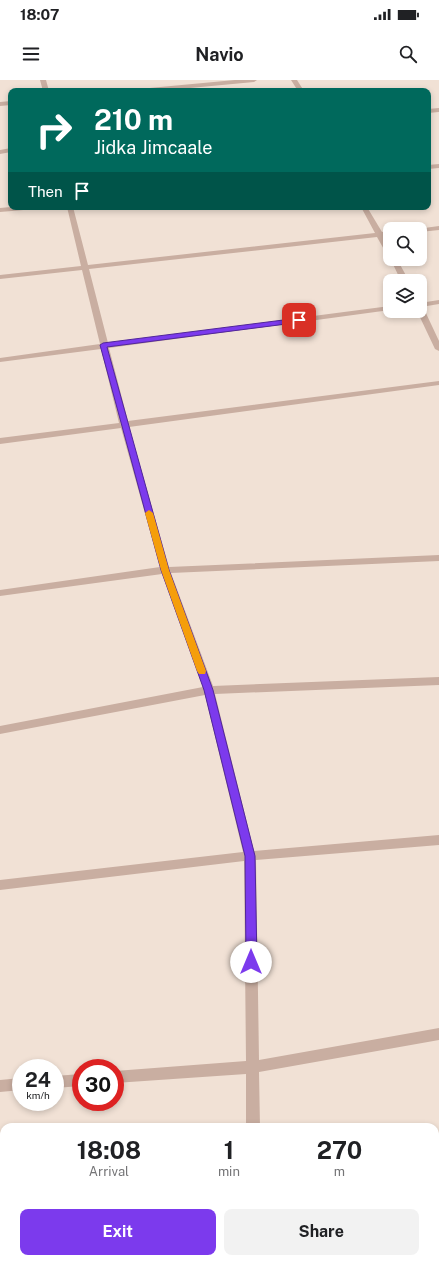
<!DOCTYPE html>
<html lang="en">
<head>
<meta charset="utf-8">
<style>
  body { margin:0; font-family:"Public Sans",sans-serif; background:#f2f2f2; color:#202124; height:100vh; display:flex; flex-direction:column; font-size:15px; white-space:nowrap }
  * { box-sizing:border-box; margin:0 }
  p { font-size:13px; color:#757577 }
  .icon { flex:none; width:22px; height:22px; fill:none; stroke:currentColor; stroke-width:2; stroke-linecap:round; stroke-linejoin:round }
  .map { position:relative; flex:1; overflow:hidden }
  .sheet { position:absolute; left:0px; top:1043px; width:439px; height:140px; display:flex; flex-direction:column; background:#fff; border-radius:12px 12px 0 0; box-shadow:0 2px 6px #0003 }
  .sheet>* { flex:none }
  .banner { position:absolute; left:8px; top:8px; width:423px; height:122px; border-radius:8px; box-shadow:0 2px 6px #0003; background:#00695c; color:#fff; overflow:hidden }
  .tools { position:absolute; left:383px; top:142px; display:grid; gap:8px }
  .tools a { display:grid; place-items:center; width:44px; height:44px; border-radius:8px; background:#fff; box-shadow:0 2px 6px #0003; font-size:20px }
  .speed { position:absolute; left:12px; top:979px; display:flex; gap:8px; font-size:20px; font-weight:700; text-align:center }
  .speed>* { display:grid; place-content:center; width:52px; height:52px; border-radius:50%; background:#fff; box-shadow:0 2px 6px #0003; line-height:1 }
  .speed small { font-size:10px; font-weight:400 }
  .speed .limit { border:6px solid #d22; background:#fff; color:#111 }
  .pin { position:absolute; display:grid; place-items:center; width:34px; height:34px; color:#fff; margin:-17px; border-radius:8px; box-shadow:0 2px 6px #0006 }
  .me { position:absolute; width:44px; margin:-22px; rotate:0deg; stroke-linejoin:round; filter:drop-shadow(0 0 3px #0008) }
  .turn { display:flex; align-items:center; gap:14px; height:84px; padding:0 20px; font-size:18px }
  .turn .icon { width:52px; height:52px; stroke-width:2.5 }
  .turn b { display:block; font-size:28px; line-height:34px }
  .then { display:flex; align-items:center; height:38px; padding:0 20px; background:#0003; gap:8px; font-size:15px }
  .eta { display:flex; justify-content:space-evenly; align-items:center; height:68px; text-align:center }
  .eta b { font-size:24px; font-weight:700; line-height:28px }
  .button { display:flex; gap:8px; margin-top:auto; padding:8px 20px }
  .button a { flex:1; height:46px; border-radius:8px; background:#7c3aed; color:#fff; font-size:16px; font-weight:700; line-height:46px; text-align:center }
  .button a+a { background:#f2f2f2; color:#202124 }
  .status { display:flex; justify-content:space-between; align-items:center; height:28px; padding:0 20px; background:#fff; direction:ltr }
  .status svg { height:11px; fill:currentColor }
  header { display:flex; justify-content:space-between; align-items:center; height:52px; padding:0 20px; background:#fff; font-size:18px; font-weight:700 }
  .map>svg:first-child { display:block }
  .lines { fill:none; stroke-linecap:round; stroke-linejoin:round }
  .minor { fill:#c9aea1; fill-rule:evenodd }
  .route { fill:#7c3aed; stroke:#51269a }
  .slow { fill:#f59e0b }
</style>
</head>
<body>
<div class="status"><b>18:07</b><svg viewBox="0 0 49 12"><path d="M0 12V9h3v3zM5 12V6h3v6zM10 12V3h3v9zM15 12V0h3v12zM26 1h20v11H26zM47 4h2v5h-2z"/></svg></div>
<header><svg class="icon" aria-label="menu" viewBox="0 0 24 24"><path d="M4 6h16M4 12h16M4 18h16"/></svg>Navio<svg class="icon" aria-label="search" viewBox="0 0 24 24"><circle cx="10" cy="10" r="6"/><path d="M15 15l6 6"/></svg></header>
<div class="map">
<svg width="439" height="1183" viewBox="0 0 439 1183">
  <rect width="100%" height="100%" fill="#f1e1d5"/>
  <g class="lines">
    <path class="minor" d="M40,0H46L49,11H43Z
      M235,0H257L254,2L158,11H136L139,9Z
      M291,0H297L304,11H298Z
      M11,21V25L0,26V22Z
      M439,28V32L428,33V29Z
      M11,68V72L0,74V70Z
      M439,84V88L428,89V85Z
      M11,127H38L35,129L0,132V128Z
      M67,127H73L88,185L375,153L361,127H367L382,152L390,151V155L384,156L390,167V175L386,173L377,157L89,189L108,263L390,226V230L109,268L128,341L439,301V305L129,347L169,487L439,475V481L171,493L213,606L439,597V605L215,614L254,771L439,755V765L256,780L259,980L439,948V960L259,992L260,1047H246V994L115,1003V991L246,981L244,781L0,810V800L243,772L205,615L0,654V646L203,607L162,494L0,516V510L160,487L121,348L0,364V358L119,343L101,269L0,282V278L100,264L82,190L0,199V195L81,186Z
      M439,146V150L420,152V149H417Z
      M390,178L397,179L409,201H401Z
      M439,220V224L421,227L424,229L439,261V271L435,269L417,231H420V223Z
      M81,994V1006L55,1008V996Z
      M21,998V1010L0,1012V1000Z
      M435,1169H439V1183H435L429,1179H435Z
      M0,1171H4V1179H11L9,1183H0Z
      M91,1179H341L339,1183H93Z"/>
  </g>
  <path class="route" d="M299,238L303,240L302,242L107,267L169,490L213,610L255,776L257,882L255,885L251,886L247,885L246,882L245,776L204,610L161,490L100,265L103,263Z"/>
  <path class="slow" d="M149,430L153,433L169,490L206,591L205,594H199L197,591L161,490L145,433Z"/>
</svg>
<div class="tools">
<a><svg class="icon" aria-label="search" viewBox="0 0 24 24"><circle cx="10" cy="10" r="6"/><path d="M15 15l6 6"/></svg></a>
<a><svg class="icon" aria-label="layers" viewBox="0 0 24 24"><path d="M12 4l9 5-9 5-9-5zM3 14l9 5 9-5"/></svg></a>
</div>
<div class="speed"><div>24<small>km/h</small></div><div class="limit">30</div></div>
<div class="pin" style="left:299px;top:240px;background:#d93025"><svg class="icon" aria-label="arrive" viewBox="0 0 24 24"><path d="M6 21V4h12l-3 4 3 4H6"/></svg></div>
<svg class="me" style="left:251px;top:882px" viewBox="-20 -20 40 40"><circle r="19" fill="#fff"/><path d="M0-13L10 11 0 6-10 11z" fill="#7c3aed"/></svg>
<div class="banner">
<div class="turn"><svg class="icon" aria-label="right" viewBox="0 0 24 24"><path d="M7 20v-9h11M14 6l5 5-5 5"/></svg><div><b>210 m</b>Jidka Jimcaale</div></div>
<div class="then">Then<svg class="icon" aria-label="arrive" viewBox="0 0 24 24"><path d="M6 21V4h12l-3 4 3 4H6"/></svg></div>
</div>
<section class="sheet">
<div class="eta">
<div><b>18:08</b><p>Arrival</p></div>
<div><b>1</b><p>min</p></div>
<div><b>270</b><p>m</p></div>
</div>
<div class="button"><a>Exit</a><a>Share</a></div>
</section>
</div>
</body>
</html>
